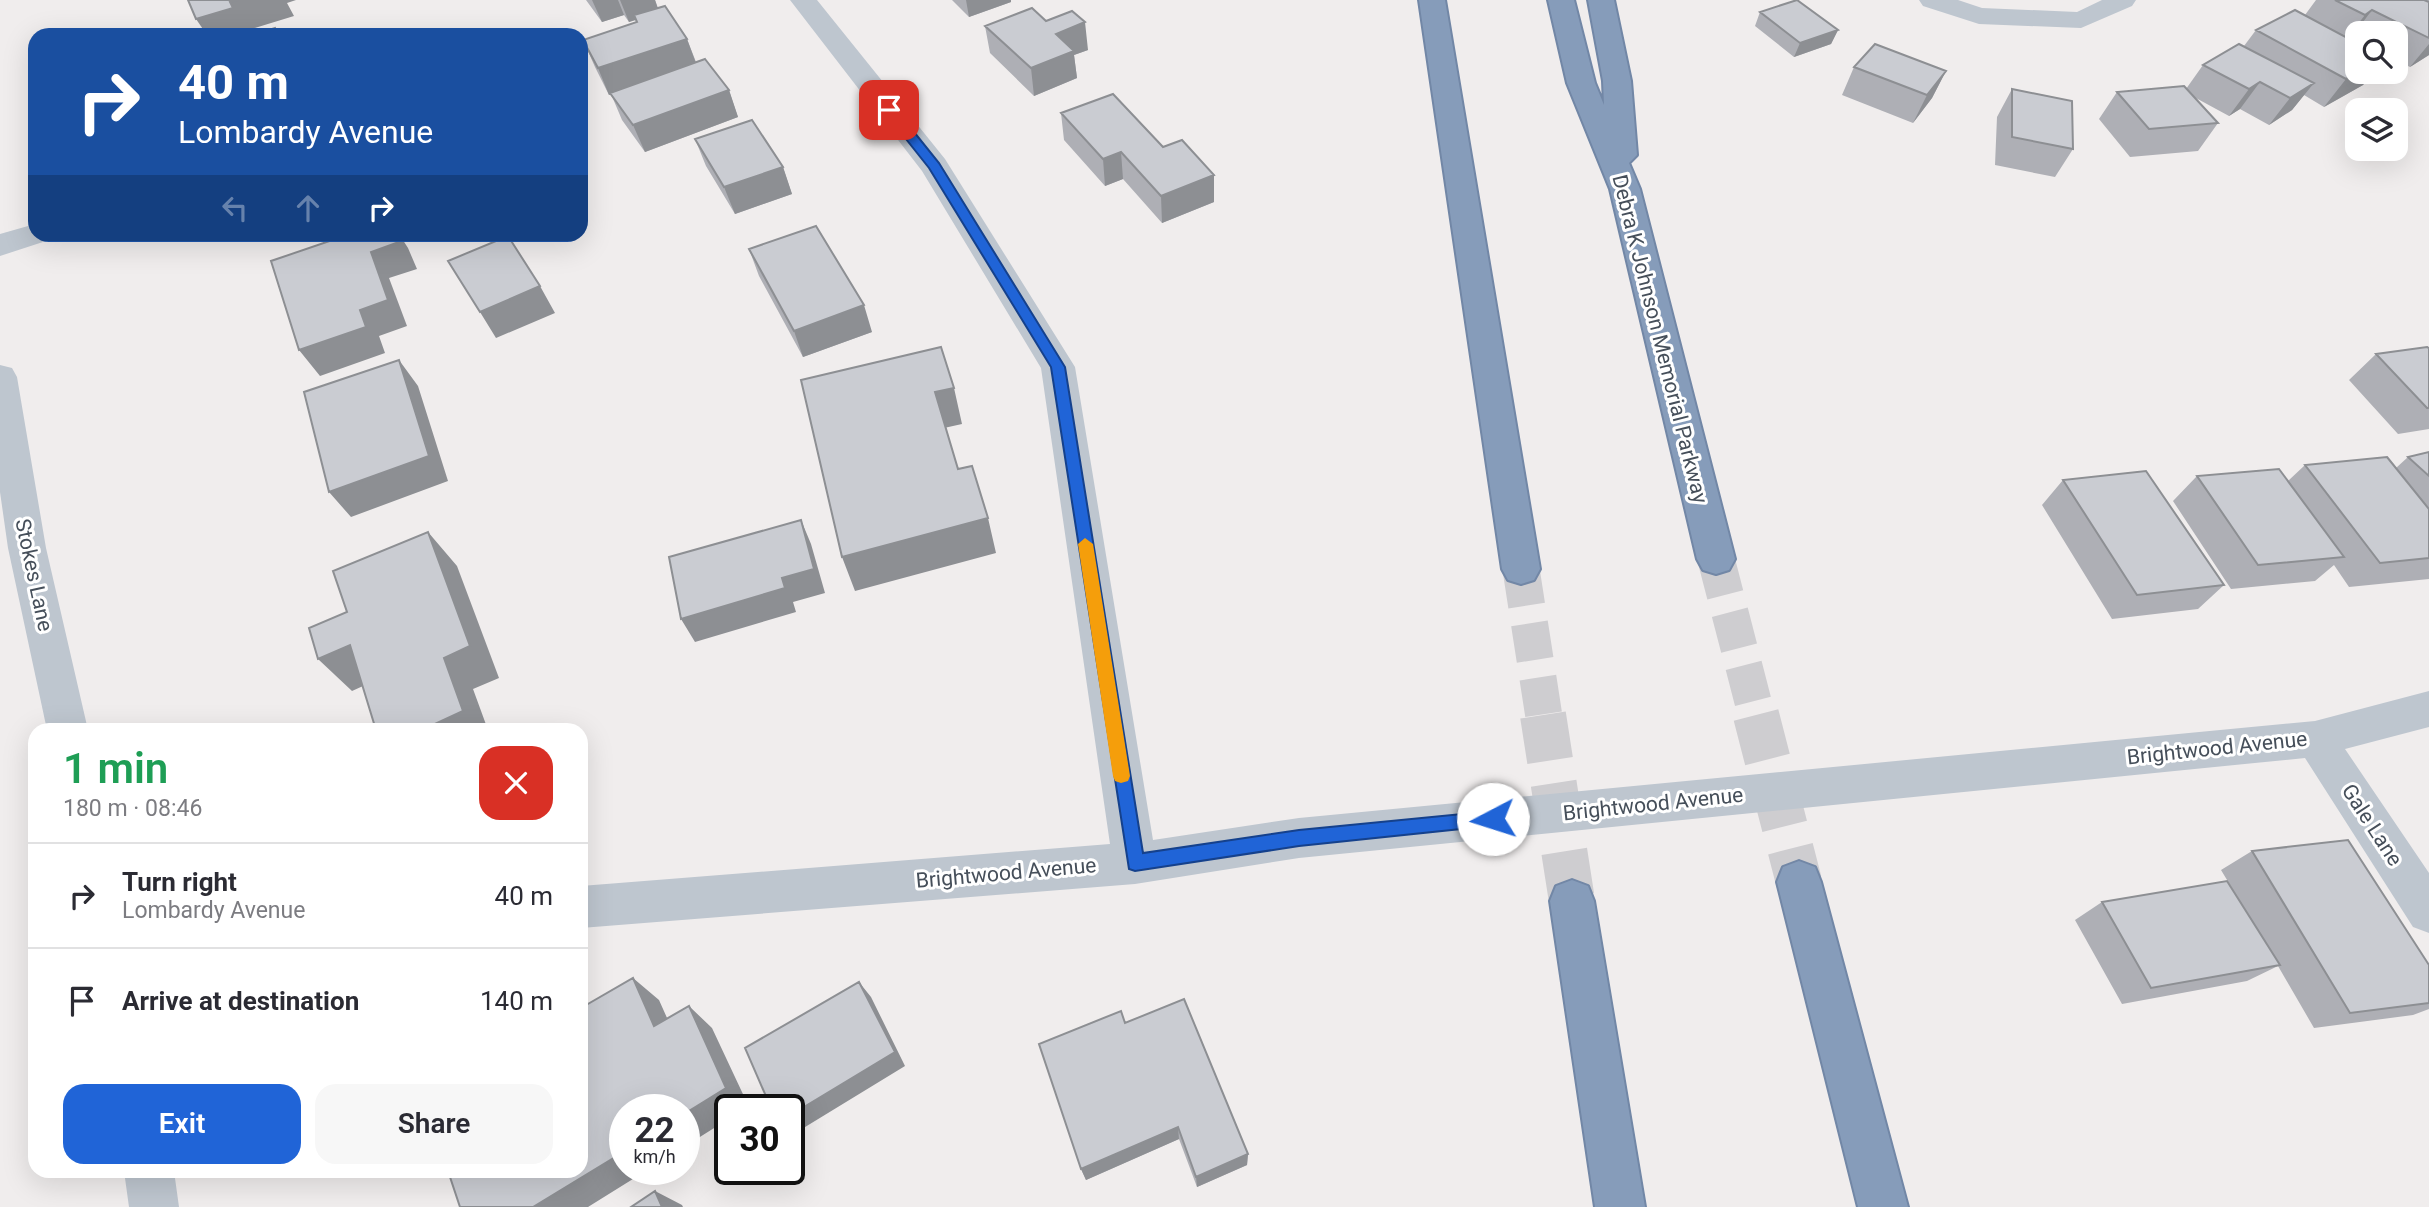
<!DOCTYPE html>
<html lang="en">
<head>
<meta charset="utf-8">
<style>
  body { margin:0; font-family:Roboto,sans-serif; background:#f7f7f7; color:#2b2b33; height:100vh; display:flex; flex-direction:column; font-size:26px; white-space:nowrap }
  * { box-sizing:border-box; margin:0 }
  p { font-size:23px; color:#7c7c81 }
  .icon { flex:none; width:38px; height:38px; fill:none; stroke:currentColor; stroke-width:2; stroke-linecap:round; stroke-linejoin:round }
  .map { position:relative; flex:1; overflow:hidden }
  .side { position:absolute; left:28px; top:723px; width:560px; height:455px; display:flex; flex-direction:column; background:#fff; border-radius:21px; box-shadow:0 7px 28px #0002 }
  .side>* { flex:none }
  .hud { position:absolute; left:28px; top:28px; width:560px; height:214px; border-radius:21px; box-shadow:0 7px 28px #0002; background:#1a4fa0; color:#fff; overflow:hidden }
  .buttons { position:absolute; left:2345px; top:21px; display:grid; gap:14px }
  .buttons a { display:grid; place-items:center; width:63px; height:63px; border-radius:14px; background:#fff; box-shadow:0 7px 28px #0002; font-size:35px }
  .speed { position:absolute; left:609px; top:1094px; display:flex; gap:14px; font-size:35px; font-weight:700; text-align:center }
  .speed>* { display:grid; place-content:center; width:91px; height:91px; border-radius:50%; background:#fff; box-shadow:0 7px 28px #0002; line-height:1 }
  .speed small { font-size:18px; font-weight:400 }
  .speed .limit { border:4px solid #111; border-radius:10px; background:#fff; color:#111 }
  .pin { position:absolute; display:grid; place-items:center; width:60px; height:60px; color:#fff; margin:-30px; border-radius:14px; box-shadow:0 4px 10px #0006 }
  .me { position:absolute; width:77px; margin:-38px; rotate:265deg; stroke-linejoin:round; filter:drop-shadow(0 0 5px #0008) }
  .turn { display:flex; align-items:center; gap:24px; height:147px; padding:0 35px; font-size:32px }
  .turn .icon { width:91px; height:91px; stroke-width:2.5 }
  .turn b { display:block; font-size:49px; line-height:60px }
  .lanes { display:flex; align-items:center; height:66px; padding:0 35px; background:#0003; justify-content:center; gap:35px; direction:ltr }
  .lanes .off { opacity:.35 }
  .round { display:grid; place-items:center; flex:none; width:74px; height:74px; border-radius:21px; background:#f7f7f7 }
  .head { display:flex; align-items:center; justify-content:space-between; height:119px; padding:0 35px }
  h1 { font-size:42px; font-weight:600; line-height:52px; color:#1e9e55 }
  .button { display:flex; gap:14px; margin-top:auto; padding:14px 35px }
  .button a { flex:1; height:80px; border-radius:21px; background:#2064d7; color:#fff; font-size:28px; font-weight:600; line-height:80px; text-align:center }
  .button a+a { background:#f7f7f7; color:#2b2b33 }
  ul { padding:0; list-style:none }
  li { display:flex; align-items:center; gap:21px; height:105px; padding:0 35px; border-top:2px solid #e1e1e2 }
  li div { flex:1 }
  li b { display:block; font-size:26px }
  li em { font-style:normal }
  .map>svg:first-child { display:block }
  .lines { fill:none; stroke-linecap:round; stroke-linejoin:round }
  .highway-tunnel-far1 { stroke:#cecdd0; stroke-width:37; stroke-dasharray:37 18; stroke-linecap:butt }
  .highway-tunnel { stroke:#cecdd0; stroke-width:46; stroke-dasharray:46 23; stroke-linecap:butt }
  .highway-casing { stroke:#7287a6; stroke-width:4 }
  .minor { fill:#bec6cf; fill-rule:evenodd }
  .highway { fill:#869cba; fill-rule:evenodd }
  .wall { fill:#aeafb5 }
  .shaded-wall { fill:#8d8f93 }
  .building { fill:#caccd2; stroke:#8d8f93; stroke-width:2 }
  .route { fill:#2064d7; stroke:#15418c; stroke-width:2 }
  .slow { fill:#f59e0b }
  .labels { text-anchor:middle; stroke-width:6; stroke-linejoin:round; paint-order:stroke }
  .street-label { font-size:21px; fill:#464f5a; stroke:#fff }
</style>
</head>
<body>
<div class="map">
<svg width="2429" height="1207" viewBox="0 0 2429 1207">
  <rect width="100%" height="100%" fill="#f0eded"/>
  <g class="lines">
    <path class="highway-tunnel-far1" d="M1716,559L1757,717
      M1521,569L1544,717"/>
    <path class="highway-tunnel" d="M1543,715L1572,901
      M1756,715L1799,882"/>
    <defs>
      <path id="highway" d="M1419,0H1445L1540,569L1534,580L1521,584L1508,580L1502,569Z
        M1548,0H1574L1595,83L1604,105L1603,81L1588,0H1614L1631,81L1637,155L1629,163L1640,189L1735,559L1729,570L1716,574L1703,570L1697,559L1610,189L1567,83Z
        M1799,861L1815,867L1821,882L1908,1207H1858L1777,882L1783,867Z
        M1572,880L1588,886L1594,901L1645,1207H1595L1550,901L1556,886Z"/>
    </defs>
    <use href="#highway" class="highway-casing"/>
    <path class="minor" d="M790,0H817L945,159L1075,367L1153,840L1299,818L2315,721L2429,691V727L2345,749L2429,873V933L2413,927L2305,758L1299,858L1135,884L581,928V886L1110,844L1041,368L922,171Z
      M1919,0H1958L1982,8L2077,12L2102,0H2136L2132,6L2081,28L1979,24L1923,6Z
      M35,224V234H50L46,241L0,256V234Z
      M0,365L12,368L17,377L46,548L88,730H47L8,548L0,492Z
      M124,1171H174L179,1207H129Z"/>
    <use href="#highway" class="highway"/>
  </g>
  <path class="wall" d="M586,0H655L658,8L687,39L696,62L729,90L738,117L645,152L622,120L611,94L609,95L595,67L583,40L637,22L636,20L629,22L624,15L602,22Z
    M952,0H1011V2L969,17Z
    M2316,0H2429V55L2410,67L2396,60V33H2357V41L2351,38L2349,39L2357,72H2374L2363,85L2324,107L2304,95L2292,110L2269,125L2240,109L2229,116L2194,97L2218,123L2198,151L2130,157L2099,119L2117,92L2186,89L2203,65L2244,46L2256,30L2305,15Z
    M1760,12L1838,30L1831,44L1794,57L1755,26Z
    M1046,21L1088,50L1074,55L1077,78L1034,96L990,53L985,26Z
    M1854,67L1946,71L1932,98L1913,123L1842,95Z
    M2012,89L2073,149L2055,177L1995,165L1997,117Z
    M1061,113L1214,202L1162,223L1123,179L1105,186L1064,140Z
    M695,139L783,167L792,194L735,214L706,166Z
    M749,249L872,332L803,357L759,276Z
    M2429,348V429L2398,434L2349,380L2376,354Z
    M2429,452V579L2349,587L2334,565L2315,581L2231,589L2173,501L2197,476L2288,481L2305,465L2396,468L2408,457Z
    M2063,480L2224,585L2198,609L2112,619L2042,505Z
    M2252,851L2429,965V1009L2413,1015L2314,1028L2278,966L2247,981L2122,1004L2075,920L2102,902L2244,908L2221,870Z
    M1125,1023L1248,1154L1247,1165L1197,1187L1179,1139L1086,1180L1081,1169Z"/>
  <path class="shaded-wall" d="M238,0H296L287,3L294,16L248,30L251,35H207L196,19L230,2Z
    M592,0H618L624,15L602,22Z
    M620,0H655L659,12L629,22Z
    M966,0H1011V2L969,17Z
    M2372,10L2351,38L2344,42L2365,15Z
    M1085,22L1088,50L1074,55L1077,78L1034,96L1031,68L1056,34Z
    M1838,30L1831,44L1794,57L1800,43Z
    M687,39L697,66L609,95L598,68Z
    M2429,44V55L2410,67Z
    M1946,71L1932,98L1913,123L1927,95Z
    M2360,72H2374L2363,85L2324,107L2346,79Z
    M2260,82L2240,109L2229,116L2249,89Z
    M2314,83L2292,110L2269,125L2290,98Z
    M729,90L738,117L645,152L633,125Z
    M1121,152L1123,179L1105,186L1103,159Z
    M783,167L792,194L735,214L724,187Z
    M1214,175V202L1162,223L1161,196Z
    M396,234H399L408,248L417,269L389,278L407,326L379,336L385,353L320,376L299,350L360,310L371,252Z
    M540,286L555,313L496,338L480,312Z
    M864,305L872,332L803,357L794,331Z
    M399,360L418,386L448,481L351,517L329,492Z
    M954,388L962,424L944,428L935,392Z
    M988,518L996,553L855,591L842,557Z
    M801,520L811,544L825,593L793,602L796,612L695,642L681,619L782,578Z
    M428,532L457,566L499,678L473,689L488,730H422L444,658Z
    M350,645L383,677L352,691L318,659Z
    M633,978L659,1000L680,1047L654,1026Z
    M859,982L871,997L905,1066L792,1135L789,1132V1116Z
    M689,1006L712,1028L749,1107L744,1110H730V1118L684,1147V1114Z
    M1178,1127L1179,1139L1086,1180L1081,1169Z
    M625,1151V1169H649L588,1207H533Z
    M1248,1154L1247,1165L1197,1187L1196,1177Z
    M655,1191L682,1205L683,1207H662Z"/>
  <path class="building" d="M188,0H238L230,2L233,8L196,19Z
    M1797,0L1838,30L1800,43L1760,12Z
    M2335,0H2424L2429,2V38L2372,10L2365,15Z
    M665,6L687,39L598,68L583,40L637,22L634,15Z
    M1032,8L1046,21L1072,11L1085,22L1056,34L1074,51L1031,68L985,26Z
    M2295,10L2357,43V72H2360L2346,79L2256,30Z
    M275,28L278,35H253Z
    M1875,44L1946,71L1927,95L1854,67Z
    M2239,44L2314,83L2290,98L2260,82L2249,89L2203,65Z
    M705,59L729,90L633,125L610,93Z
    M2184,86L2218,123L2149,129L2117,92Z
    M2012,89L2072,101L2073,149L2012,137Z
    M1113,94L1163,147L1182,140L1214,175L1161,196L1121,152L1103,159L1061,113Z
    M752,120L783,167L724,187L695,139Z
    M816,226L864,305L794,331L749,249Z
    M350,234H396L399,242L371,252L388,300L360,310L366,327L299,350L271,261Z
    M508,236L540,286L480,312L448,261Z
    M941,347L954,388L935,392L958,469L972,466L988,518L842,557L801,380Z
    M2427,347L2429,348V408H2427L2376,354Z
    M399,360L429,456L329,492L304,392Z
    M2429,452V476L2408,457Z
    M2387,457L2429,509V558L2380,563L2305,465Z
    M2279,469L2344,557L2258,565L2197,476Z
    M2146,471L2224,585L2137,595L2063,480Z
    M801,520L814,569L782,578L785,588L681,619L669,557Z
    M428,532L470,646L444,658L463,711L422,730H376L350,645L318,659L309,628L347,612L333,571Z
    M2348,840L2429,965V1003L2350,1013L2252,851Z
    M2227,881L2280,965L2151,988L2102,902Z
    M633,978L654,1026L689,1006L726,1088L684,1114V1110H625V1151L533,1207H460L448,1171H581V1008Z
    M859,982L895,1052L789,1116V1110H772L745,1048Z
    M1184,999L1248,1154L1196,1177L1178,1127L1081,1169L1039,1044L1121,1011L1125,1023Z
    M655,1191L662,1207H631Z"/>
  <path class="route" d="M889,106L894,107L939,163L1065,367L1143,853L1299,830L1493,811L1499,814L1502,819L1499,825L1299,846L1135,871L1129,869L1051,367L929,168L883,110Z"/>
  <path class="slow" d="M1085,538L1093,544L1130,776L1128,781L1121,783L1115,781L1113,776L1078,544Z"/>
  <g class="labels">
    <g class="street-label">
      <text transform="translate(1660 339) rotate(76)" y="7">Debra K Johnson Memorial Parkway</text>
      <text transform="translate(34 575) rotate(78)" y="7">Stokes Lane</text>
      <text transform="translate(2217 748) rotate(-6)" y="7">Brightwood Avenue</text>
      <text transform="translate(1653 804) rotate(-6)" y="7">Brightwood Avenue</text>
      <text transform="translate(2372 825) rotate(57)" y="7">Gale Lane</text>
      <text transform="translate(1006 873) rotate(-5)" y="7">Brightwood Avenue</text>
    </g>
  </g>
</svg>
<div class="buttons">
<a><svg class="icon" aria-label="search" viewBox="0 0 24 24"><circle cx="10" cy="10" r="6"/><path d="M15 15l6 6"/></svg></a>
<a><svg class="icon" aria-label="layers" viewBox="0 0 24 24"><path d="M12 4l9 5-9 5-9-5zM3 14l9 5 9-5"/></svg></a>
</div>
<div class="speed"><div>22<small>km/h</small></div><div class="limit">30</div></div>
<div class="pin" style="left:889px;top:110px;background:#d93025"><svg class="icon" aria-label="arrive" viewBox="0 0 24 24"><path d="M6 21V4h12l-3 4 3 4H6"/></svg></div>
<svg class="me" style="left:1493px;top:819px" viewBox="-20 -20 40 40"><circle r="19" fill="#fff"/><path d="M0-13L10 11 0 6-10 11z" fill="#2064d7"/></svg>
<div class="hud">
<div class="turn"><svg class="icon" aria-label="right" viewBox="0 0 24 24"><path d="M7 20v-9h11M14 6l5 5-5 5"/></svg><div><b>40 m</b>Lombardy Avenue</div></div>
<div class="lanes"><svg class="icon off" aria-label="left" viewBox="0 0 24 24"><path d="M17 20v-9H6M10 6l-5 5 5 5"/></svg><svg class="icon off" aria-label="ahead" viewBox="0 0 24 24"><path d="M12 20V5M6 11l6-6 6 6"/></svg><svg class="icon" aria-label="right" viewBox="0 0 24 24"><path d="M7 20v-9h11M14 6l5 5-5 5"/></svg></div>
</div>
<section class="side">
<div class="head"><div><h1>1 min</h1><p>180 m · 08:46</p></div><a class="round" style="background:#d93025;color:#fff"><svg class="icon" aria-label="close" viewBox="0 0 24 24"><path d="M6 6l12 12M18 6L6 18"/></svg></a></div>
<ul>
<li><svg class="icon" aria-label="right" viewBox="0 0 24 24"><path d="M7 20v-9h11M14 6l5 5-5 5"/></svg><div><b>Turn right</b><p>Lombardy Avenue</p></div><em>40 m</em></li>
<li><svg class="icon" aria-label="arrive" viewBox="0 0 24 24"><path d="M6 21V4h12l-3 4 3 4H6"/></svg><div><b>Arrive at destination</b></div><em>140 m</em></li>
</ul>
<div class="button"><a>Exit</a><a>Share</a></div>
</section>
</div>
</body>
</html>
